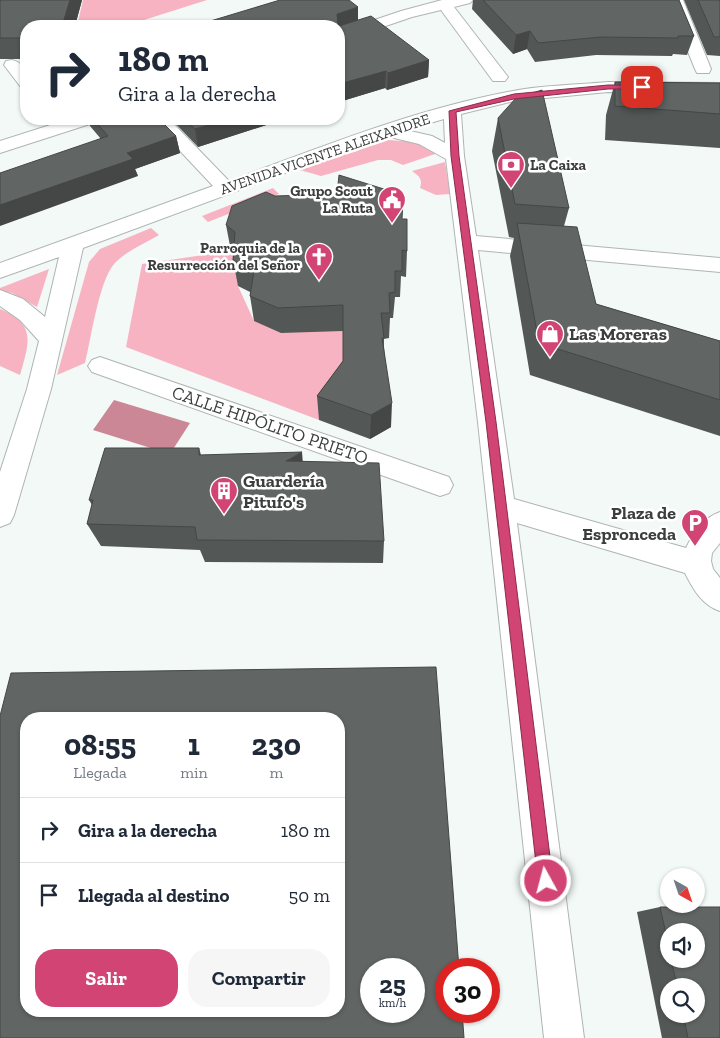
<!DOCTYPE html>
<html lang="es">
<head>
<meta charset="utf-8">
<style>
  body { margin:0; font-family:"Zilla Slab",serif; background:#f6f6f7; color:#1f2937; height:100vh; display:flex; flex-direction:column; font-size:19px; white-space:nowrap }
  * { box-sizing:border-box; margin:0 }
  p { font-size:16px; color:#747a83 }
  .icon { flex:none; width:28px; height:28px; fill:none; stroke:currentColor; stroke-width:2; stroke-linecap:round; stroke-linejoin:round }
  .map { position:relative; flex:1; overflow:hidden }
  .drawer { position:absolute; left:20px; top:712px; width:325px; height:305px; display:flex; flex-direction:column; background:#fff; border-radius:20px; box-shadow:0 1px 4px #0004 }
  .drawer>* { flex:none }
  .hud { position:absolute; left:20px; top:20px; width:325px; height:105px; border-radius:20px; box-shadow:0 1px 4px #0004; background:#fff; color:#1f2937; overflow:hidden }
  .needle { width:32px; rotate:140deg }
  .buttons { position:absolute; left:660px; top:868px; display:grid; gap:10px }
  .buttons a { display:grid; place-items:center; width:45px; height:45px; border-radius:50%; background:#fff; box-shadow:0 1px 4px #0004; font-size:25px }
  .speed { position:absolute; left:360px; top:958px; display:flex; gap:10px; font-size:25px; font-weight:700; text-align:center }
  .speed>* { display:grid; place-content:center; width:65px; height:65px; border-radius:50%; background:#fff; box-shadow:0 1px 4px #0004; line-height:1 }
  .speed small { font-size:12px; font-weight:400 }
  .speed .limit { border:8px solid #d22; background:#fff; color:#111 }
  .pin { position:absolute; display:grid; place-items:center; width:42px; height:42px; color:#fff; margin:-21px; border-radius:10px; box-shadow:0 2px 8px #0006 }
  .me { position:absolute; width:55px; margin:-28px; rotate:353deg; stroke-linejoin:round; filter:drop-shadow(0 0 4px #0008) }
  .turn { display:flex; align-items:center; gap:18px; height:105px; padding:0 15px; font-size:22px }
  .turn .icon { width:65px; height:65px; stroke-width:2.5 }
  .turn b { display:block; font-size:35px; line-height:42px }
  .eta { display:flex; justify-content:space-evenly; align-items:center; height:85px; text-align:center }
  .eta b { font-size:30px; font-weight:700; line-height:35px }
  .primary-button { display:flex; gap:10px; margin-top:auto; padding:10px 15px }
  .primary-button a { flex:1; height:58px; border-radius:20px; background:#d14473; color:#fff; font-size:20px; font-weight:700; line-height:58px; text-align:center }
  .primary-button a+a { background:#f6f6f7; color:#1f2937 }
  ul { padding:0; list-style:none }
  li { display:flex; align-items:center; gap:15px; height:65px; padding:0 15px; border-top:1px solid #e0e1e3 }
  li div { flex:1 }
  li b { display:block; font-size:19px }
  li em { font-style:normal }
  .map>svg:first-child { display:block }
  .green { fill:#f8b3c3 }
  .water { fill:#cc8797 }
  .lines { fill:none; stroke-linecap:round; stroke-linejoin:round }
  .minor-casing { stroke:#afb5b2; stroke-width:2 }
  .minor { fill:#fff; fill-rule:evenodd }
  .wall { fill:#535856; fill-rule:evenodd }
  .shaded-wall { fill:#444746 }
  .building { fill:#616664; stroke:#444746; fill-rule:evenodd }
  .route { fill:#d14473; stroke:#882c4b }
  .labels { text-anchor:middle; stroke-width:5; stroke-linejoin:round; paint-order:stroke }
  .far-street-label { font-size:15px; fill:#3b3e3d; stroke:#fff }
  .far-poi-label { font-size:15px; font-weight:bold; fill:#3b3e3d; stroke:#fff; text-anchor:end }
  .poi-label { font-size:18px; font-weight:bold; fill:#3b3e3d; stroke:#fff; text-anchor:start }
  .street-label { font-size:18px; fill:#3b3e3d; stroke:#fff }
</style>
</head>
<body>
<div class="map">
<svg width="720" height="1038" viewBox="0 0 720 1038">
  <rect width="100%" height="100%" fill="#f2f9f6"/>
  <path class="green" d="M83,0H207L125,26H77Z
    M388,140L416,142L438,153L403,165L391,160H378L321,176L300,170L374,142Z
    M445,162L450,194L436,195L420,188C423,179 419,176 412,171Z
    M273,188L279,194L208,222L202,216Z
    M151,228L159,235C144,244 126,251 114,264C99,281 91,339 85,363L57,375L89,262L100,249Z
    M231,251L240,258L238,286L254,321L343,331L344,365L335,397L319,420L126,347L142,264Z
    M49,269L37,307L12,293L0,291V288Z
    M0,309C37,324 29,343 20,375L0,366Z"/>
  <path class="water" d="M114,400L190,423L170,454L93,430Z"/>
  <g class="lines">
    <defs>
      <path id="minor" d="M442,0H473L470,3L454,7L508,77L505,81H493L441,10L412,17L339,42V32L401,11Z
        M667,0H683L711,69L709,73H697L695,69Z
        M12,60C26,63 26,75 26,87L20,86L4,65L6,61Z
        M608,82L720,83V93L608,92L514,101L461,114L464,156L476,236L720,258V272L478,250L514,499L686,548C694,532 703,518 720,512V543L712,553L711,561L713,569L720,578V611C702,605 693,589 685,573L517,523L584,1038H544L478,422L446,159L419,144L386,136L83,248L51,389L14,515L10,523L0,527V472L27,389L39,341L20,320L0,306V290L23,299L45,317L59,257L0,278V263L213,186L150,119H169L229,181C322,147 415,109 513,91C544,85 577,85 608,82ZM444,119L445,143L432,136L406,130Z
        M69,119H96L93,123L0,153V141Z
        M100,357L449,477L453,485L449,493L440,496L92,372L88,366L92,360Z"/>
    </defs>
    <use href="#minor" class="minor-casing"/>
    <use href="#minor" class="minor"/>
  </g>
  <path class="wall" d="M0,0H82L75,26H26V59H0Z
    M473,0H679L694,36L687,55L673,54L672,56L596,55L535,62L527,49L513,54L472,9Z
    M684,0H720V56L707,55Z
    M358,7V20L429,60L428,77L387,90L385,88L339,102Z
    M615,82L720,83V148L605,140L606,115Z
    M498,118L569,208L564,226L596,304L720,341V436L530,375L510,256L514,238L509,237L492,151Z
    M88,119H159L176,136L180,153L135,169L138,176L101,139L90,126Z
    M171,119H285L198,147Z
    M275,196H387L402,219L407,251L406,277L401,276L400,297H395L393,318H390L389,338L384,339V347L391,427L370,439L319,420L317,396L343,361V331L281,333L254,321L250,296V292L238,286L233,260V253L231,251L226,225Z
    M199,448L201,455L303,461L384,541L383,563L205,562L200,550L101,546L87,524L92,505L89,500Z
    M660,907H720V1038H662L637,912ZM669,931H696V959H669ZM669,986H696V1014H669Z"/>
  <path class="shaded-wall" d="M70,0H82L75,26H62Z
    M358,7V23L339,30L337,26V14Z
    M530,31L527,49L513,54L516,35Z
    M429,60L428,77L387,90L388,73Z
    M386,71L385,88L339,102V84Z
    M229,119H285L198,147L195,129Z
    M176,136L180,153L135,169L138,176L0,226V205L127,153Z
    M392,403L391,427L370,439L371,415Z
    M302,452L304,477L286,461Z"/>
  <path class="building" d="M0,0H70L62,26H26V38H0Z
    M280,0H349L358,7L337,14L338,26H194Z
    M483,0H679L694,36H678V38L601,37L538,43L530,31L516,35Z
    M698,0H720V37H714Z
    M371,16L429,60L388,73L386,71L339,84V26Z
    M615,82L720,83V114L615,106Z
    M542,90L569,208L515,204L498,118L516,98Z
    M93,119H159L176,136L127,153L133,159L0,205V173L108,136Z
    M184,119H229L195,129Z
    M339,175L387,190L384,195L403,201L402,219H407V251L402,250V271H395V292L389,293L390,313H381L384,338H382L392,403L371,415L317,396L343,361V305L278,308L250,296L254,271L233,260L235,232L226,225L232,206L266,192L275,196L337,194Z
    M517,223L577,227L596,304L720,341V400L539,343Z
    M105,448H199V455L302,452L286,461L379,463L384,541L197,540L195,527L87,524L93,500H89Z
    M436,667L459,969H446V1011H462L464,1038H0V716L11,673ZM26,719H339V1011H26ZM371,969H414V1011H371Z
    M660,907H720V1038H688L683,1014H696V986H677L671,959H696V931H669V947Z"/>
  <path class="route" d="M608,85H642L646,87L642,89H608L514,99L456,112L459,156L496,422L553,881L551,887L546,889L540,887L538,881L486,422L451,156L449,111L514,94Z"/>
  <defs>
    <symbol id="bank-pin" viewBox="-11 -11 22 30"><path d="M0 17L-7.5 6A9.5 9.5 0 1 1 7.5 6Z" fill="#d14473" stroke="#fff"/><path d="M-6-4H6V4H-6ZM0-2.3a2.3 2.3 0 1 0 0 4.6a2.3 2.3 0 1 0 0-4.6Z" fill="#fff"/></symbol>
    <symbol id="civic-pin" viewBox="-11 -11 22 30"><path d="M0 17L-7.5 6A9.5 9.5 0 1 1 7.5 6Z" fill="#d14473" stroke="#fff"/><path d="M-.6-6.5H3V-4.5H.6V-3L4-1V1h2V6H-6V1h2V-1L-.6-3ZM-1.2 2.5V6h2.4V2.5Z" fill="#fff"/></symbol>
    <symbol id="church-pin" viewBox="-11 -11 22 30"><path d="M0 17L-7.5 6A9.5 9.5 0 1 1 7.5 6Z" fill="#d14473" stroke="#fff"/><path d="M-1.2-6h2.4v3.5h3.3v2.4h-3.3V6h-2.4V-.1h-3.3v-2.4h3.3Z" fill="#fff"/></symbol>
    <symbol id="shop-pin" viewBox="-11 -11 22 30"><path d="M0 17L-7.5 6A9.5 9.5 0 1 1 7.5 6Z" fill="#d14473" stroke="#fff"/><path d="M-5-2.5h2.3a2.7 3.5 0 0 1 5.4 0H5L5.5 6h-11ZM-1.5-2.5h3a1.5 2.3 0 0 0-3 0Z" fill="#fff"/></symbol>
    <symbol id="building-pin" viewBox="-11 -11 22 30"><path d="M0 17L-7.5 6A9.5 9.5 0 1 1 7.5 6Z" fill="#d14473" stroke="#fff"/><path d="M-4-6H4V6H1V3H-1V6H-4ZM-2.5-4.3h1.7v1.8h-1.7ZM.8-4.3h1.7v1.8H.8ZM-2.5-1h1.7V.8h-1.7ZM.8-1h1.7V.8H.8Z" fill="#fff"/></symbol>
    <symbol id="parking-pin" viewBox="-11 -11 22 30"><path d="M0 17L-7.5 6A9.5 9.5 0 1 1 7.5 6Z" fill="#d14473" stroke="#fff"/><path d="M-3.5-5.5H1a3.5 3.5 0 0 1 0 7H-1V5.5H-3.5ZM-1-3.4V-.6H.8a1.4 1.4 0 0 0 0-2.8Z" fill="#fff"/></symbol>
  </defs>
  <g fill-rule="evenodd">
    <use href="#bank-pin" x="495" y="149" width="32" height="43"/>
    <use href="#civic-pin" x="376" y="184" width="32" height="43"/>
    <use href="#church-pin" x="303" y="241" width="32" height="43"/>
    <use href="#shop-pin" x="534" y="318" width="32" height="43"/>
    <use href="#building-pin" x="208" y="475" width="32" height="43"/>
    <use href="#parking-pin" x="679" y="507" width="32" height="43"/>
  </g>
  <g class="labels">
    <g class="far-street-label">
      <text transform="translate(325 154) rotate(-19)" y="5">AVENIDA VICENTE ALEIXANDRE</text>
    </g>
    <g class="far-poi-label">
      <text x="530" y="170" text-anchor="start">La Caixa</text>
      <text x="373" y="196">Grupo Scout<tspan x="373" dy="17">La Ruta</tspan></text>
      <text x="300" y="253">Parroquia de la<tspan x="300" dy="17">Resurrección del Señor</tspan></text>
    </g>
    <g class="poi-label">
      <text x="569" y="340">Las Moreras</text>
      <text x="243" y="487">Guardería<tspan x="243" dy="21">Pitufo's</tspan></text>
      <text x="676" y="519" text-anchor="end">Plaza de<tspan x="676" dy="21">Espronceda</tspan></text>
    </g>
    <g class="street-label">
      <text transform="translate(270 425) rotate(19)" y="6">CALLE HIPÓLITO PRIETO</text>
    </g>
  </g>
</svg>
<div class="buttons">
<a><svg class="needle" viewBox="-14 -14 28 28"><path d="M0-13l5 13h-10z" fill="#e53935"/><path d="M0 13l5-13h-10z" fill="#747a83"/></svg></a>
<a><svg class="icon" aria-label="sound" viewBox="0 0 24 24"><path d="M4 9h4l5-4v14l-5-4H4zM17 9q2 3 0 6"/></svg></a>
<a><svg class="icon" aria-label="search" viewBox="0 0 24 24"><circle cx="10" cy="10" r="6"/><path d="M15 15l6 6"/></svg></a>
</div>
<div class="speed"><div>25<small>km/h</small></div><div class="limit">30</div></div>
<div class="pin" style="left:642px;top:87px;background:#d93025"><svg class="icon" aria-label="arrive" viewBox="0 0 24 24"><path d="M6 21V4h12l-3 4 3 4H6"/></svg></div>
<svg class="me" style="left:546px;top:881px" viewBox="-20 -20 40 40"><circle r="17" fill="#d14473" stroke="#fff" stroke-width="3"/><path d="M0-11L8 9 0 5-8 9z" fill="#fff"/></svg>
<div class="hud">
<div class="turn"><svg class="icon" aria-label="right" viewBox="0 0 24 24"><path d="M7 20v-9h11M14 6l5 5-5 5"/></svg><div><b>180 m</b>Gira a la derecha</div></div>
</div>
<section class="drawer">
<div class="eta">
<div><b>08:55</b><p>Llegada</p></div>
<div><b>1</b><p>min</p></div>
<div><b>230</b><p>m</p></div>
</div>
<ul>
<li><svg class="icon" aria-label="right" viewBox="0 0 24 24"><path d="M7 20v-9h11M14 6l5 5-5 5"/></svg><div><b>Gira a la derecha</b></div><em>180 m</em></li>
<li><svg class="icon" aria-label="arrive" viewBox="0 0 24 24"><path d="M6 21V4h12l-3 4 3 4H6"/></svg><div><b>Llegada al destino</b></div><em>50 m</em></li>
</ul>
<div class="primary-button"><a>Salir</a><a>Compartir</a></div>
</section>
</div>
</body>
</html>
